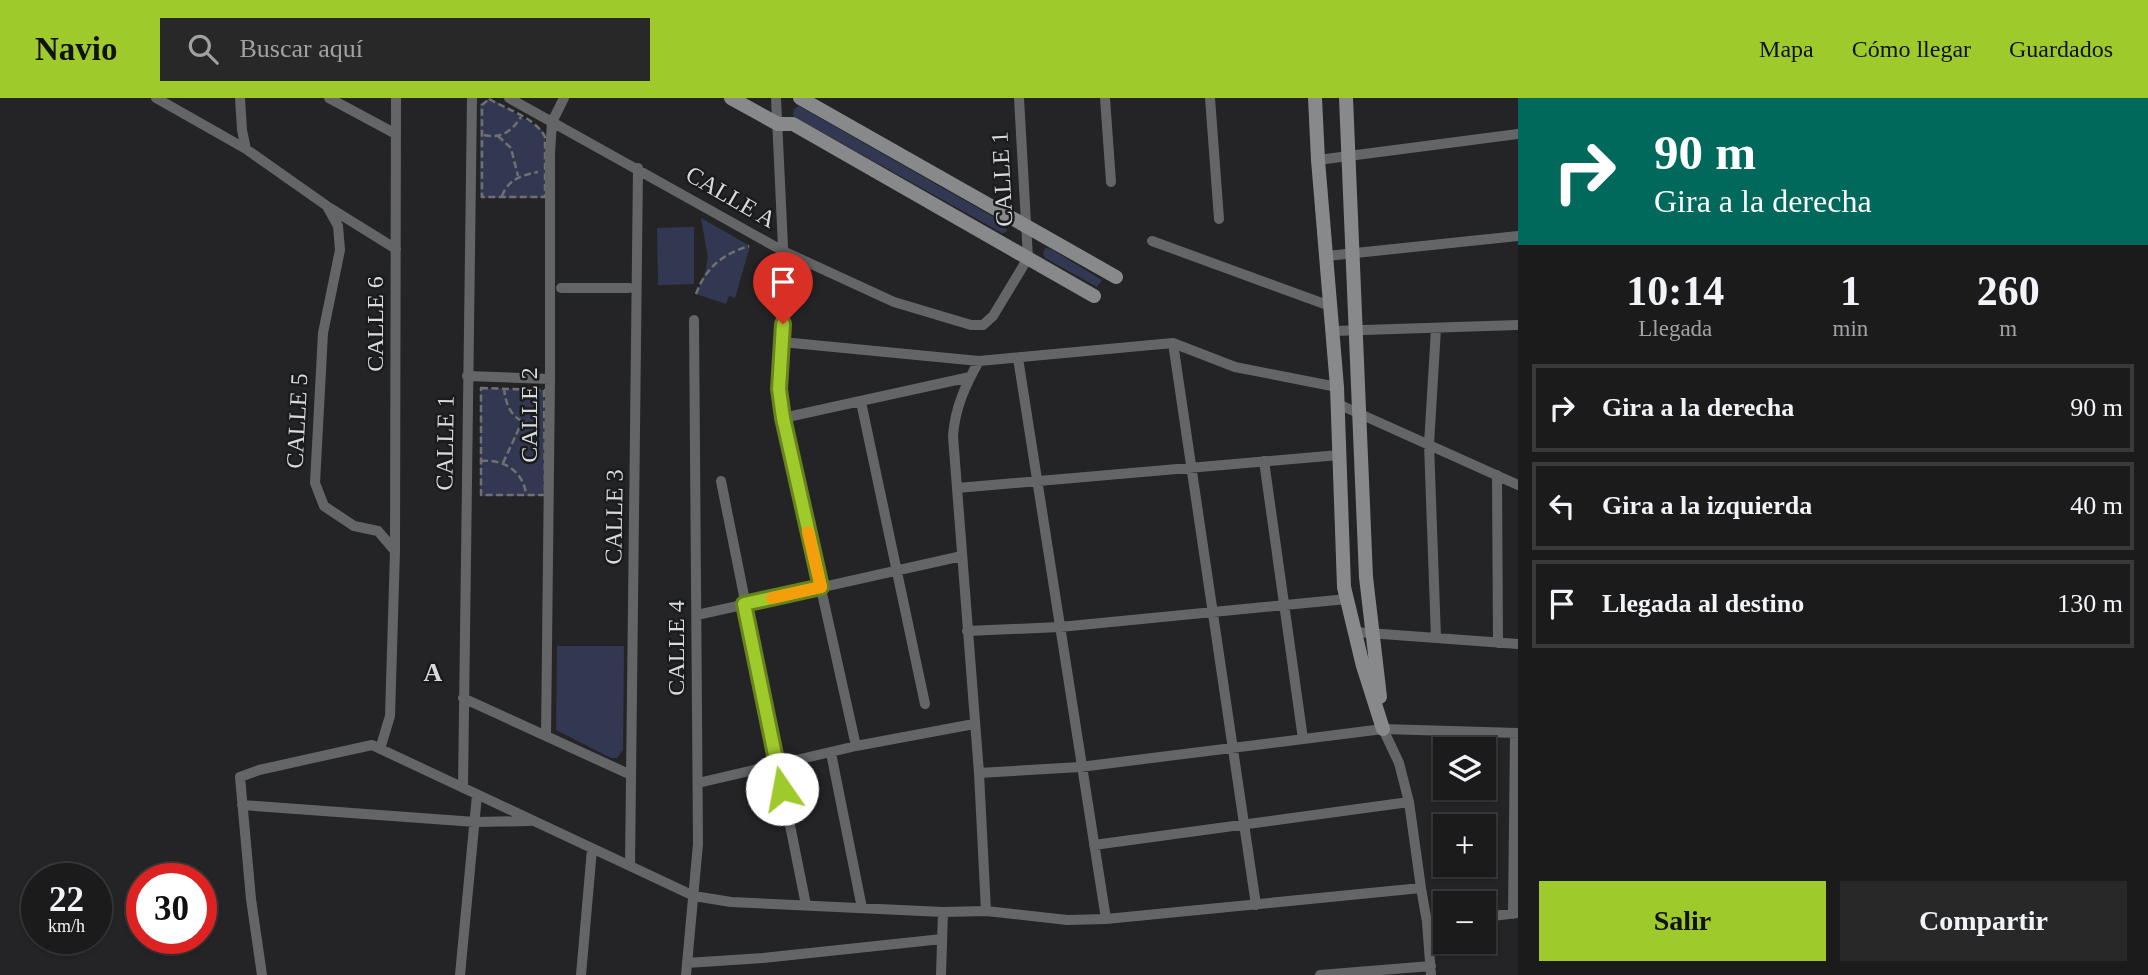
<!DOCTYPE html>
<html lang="es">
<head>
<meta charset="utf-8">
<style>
  body { margin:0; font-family:"Times New Roman",serif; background:#282829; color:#f1f3f6; height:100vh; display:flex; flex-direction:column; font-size:26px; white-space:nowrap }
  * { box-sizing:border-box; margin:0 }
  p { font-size:23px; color:#a0a1a3 }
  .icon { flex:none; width:38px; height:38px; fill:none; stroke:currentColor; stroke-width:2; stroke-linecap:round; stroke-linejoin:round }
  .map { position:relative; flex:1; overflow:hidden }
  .side { display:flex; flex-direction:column; background:#1b1b1c; width:630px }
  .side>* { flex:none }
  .banner { background:#00695c; color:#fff; overflow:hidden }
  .buttons { position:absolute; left:1433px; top:639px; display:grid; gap:14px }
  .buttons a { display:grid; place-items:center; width:63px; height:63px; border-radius:0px; background:#1b1b1c; box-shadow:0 2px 5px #0004,0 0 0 2px #39393b; font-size:35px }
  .speed { position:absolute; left:21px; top:765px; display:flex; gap:14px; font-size:35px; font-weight:700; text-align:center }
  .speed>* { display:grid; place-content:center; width:91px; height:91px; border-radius:50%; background:#1b1b1c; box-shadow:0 2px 5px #0004,0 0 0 2px #39393b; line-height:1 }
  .speed small { font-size:18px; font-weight:400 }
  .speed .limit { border:10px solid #d22; background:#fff; color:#111 }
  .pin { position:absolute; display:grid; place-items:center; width:60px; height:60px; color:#fff; margin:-72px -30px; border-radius:50% 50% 50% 0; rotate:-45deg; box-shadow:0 0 7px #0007 }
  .pin .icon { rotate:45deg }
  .me { position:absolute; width:77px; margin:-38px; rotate:348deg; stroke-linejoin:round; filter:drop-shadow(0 0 5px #0008) }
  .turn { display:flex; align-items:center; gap:24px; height:147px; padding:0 21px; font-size:32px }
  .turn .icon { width:91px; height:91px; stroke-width:2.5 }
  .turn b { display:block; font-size:49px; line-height:60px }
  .eta { display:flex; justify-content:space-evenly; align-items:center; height:119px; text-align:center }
  .eta b { font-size:42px; font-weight:700; line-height:49px }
  .button { display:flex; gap:14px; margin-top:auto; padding:14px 21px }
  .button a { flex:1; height:80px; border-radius:0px; background:#9fca2c; color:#111; font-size:28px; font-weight:700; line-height:80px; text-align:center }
  .button a+a { background:#282829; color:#f1f3f6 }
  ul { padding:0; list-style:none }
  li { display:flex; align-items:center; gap:21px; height:88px; margin:0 14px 10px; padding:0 7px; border:4px solid #39393b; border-radius:0px }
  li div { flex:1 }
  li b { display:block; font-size:26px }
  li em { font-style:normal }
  header { display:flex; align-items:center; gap:42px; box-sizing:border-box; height:98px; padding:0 35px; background:#9fca2c; color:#111 }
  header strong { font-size:33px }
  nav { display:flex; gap:38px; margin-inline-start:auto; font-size:24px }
  .search { width:490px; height:63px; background:#282829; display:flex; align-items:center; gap:18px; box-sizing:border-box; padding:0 24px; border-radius:0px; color:#a0a1a3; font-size:26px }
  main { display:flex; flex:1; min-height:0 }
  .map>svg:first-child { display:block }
  .green { fill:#323851 }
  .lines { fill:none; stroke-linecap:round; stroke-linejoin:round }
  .path { stroke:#707072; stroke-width:2.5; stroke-dasharray:7 3.5; stroke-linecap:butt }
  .street { stroke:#646566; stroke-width:10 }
  .secondary { stroke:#88898b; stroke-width:14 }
  .route-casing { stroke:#67831d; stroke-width:18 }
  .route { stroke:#9fca2c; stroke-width:12 }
  .slow { stroke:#f59e0b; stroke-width:12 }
  .labels { text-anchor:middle; stroke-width:5; stroke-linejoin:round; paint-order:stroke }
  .street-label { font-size:24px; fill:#dadadc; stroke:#1a1b1d }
  .neighbourhood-label { font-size:26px; font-weight:bold; fill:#dadadc; stroke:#1a1b1d }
</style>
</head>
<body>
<header>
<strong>Navio</strong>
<div class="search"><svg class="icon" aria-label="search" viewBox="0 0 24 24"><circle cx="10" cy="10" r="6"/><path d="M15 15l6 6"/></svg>Buscar aquí</div>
<nav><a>Mapa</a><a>Cómo llegar</a><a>Guardados</a></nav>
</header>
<main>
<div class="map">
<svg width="1518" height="877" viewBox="0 0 1518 877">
  <rect width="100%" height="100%" fill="#242426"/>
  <path class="green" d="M490,0L542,32L545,38L546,100H480V6Z
    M799,8L1006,126L1007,134L1002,135L793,18L794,11Z
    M701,120L750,148L735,200L729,198L726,206L696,196L705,175L708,160Z
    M694,129V186L658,187L657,130Z
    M1045,150L1051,151L1102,182L1097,189L1045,160L1043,156Z
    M480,290L544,292L545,398H480Z
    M557,548H624L623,652L617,660H611L556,632Z"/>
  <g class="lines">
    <path class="path" d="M489,1C506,11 536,20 545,39V99H482V7Z
      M484,37C501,41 512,33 521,19
      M498,38L511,50L518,78
      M502,98C508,82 521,77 538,74
      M696,196C706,169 723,156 749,148
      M481,290L544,292L545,397H481Z
      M504,290C506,312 515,325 537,327
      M481,363C504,361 523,373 526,396
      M503,365L522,324"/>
    <path class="street" d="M156,0L246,51
      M240,0L242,32L246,51L327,108L338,128L340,152L323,235L315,385L324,408L354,428L378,433L395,453L390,618L380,651
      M329,0L396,36
      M509,0L783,153L894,204L971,227H983L993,218L1028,160L1019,0
      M776,0L785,191
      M1105,0L1111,84
      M1210,0L1219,121
      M1318,62L1518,36
      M330,110L396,151
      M1152,143L1330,208
      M1327,158L1518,138
      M561,190H629
      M784,207L779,291L783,320L856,648
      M1436,231L1429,346L1436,540
      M1333,233L1518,227
      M782,244L979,263L1173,245L1235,269L1337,289
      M1173,245L1256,807
      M1018,260L1106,821
      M979,263C965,288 955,310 953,338L979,675L986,813
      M467,278L550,281
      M861,304L925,606
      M1338,306L1518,387
      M783,320L970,279
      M1264,363L1303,641
      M1497,377L1498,545
      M721,383L806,807
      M957,390L1339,357
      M395,453L396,0
      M697,517L962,458
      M967,533L1060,529L1347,501
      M1355,534L1518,546
      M463,600L631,677
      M1383,631L1399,665L1409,704L1421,790L1427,824L1431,877
      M546,638L550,281V56L552,24L564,0
      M831,655L862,810
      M979,675L1080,669L1383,631L1518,635
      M698,685L856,648L974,626
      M463,690L472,0
      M242,707L475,724L529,723
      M1094,747L1409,704
      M630,768L638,70
      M1513,816L1515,635
      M1484,819L1518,815
      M1427,824L1446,822
      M687,865L763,860L942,841
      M262,877L251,801L240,679L259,672L372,647L694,798L731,804L943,814L986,813L1067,822L1106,821L1421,790
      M460,877L477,697
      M581,877L592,751
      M686,877L698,746L694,222
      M941,877L943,814
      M1320,877L1431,868"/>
    <path class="secondary" d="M731,0L778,26H793L1094,198
      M800,0L1116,179
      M1315,0L1318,62L1337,289L1344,489L1363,568L1383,631
      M1346,0L1366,479L1380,599"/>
  </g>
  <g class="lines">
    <defs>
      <path id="route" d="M782,691L744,506L821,489L783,320L779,291L783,226"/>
    </defs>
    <use href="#route" class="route-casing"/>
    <use href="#route" class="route"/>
    <path class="slow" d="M772,500L821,489L808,434"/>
  </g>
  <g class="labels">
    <g class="street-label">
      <text transform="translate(1002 81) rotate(-93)" y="8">CALLE 1</text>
      <text transform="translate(731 99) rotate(30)" y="8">CALLE A</text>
      <text transform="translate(375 226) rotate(-90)" y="8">CALLE 6</text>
      <text transform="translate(529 317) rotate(-90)" y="8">CALLE 2</text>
      <text transform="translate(297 323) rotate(-87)" y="8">CALLE 5</text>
      <text transform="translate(445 345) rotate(-89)" y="8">CALLE 1</text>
      <text transform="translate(614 419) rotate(-89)" y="8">CALLE 3</text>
      <text transform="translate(676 550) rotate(-90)" y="8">CALLE 4</text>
    </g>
    <g class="neighbourhood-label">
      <text x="433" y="583">A</text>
    </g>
  </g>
</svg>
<div class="buttons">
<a><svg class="icon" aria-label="layers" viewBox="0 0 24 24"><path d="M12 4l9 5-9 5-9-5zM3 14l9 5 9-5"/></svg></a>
<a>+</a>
<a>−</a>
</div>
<div class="speed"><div>22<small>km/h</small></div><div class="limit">30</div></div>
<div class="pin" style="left:783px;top:226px;background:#d93025"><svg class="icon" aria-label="arrive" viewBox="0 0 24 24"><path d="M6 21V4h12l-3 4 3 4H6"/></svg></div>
<svg class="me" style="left:782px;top:691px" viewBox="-20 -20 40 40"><circle r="19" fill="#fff"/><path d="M0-13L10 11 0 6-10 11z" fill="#9fca2c"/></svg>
</div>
<section class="side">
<div class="banner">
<div class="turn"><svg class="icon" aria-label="right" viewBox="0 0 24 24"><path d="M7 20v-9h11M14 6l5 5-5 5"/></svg><div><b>90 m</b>Gira a la derecha</div></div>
</div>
<div class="eta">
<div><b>10:14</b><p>Llegada</p></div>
<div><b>1</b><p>min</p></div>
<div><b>260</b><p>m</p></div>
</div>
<ul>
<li><svg class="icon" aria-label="right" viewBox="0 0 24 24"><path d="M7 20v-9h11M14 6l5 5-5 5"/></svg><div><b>Gira a la derecha</b></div><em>90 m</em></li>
<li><svg class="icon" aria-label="left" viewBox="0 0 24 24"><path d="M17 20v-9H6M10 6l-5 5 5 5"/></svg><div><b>Gira a la izquierda</b></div><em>40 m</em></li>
<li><svg class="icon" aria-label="arrive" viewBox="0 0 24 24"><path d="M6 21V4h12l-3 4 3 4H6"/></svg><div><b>Llegada al destino</b></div><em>130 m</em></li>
</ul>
<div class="button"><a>Salir</a><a>Compartir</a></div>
</section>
</main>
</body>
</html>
